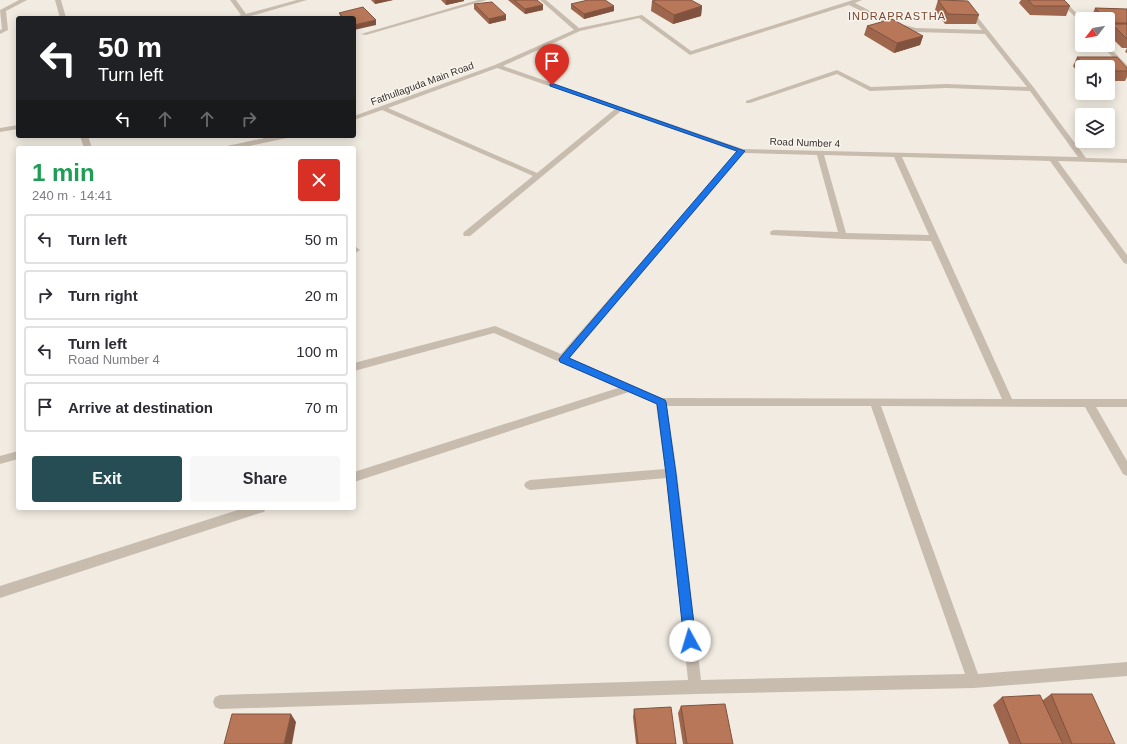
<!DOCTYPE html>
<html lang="en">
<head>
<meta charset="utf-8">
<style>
  body { margin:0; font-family:Arial,sans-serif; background:#f7f7f7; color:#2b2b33; height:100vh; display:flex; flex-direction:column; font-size:15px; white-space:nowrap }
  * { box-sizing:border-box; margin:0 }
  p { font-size:13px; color:#7c7c81 }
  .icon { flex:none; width:22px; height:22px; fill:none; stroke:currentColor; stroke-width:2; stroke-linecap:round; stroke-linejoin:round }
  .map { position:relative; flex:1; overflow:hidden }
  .side { position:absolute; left:16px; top:146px; width:340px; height:364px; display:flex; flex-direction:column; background:#fff; border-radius:4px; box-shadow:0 2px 10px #0003 }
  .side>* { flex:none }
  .banner { position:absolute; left:16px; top:16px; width:340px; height:122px; border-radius:4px; box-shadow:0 2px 10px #0003; background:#202124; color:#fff; overflow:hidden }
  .needle { width:26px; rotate:239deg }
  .tools { position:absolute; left:1075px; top:12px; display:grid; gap:8px }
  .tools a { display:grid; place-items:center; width:40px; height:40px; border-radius:4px; background:#fff; box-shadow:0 2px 10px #0003; font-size:20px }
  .pin { position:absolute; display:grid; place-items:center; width:34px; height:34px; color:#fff; margin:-41px -17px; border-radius:50% 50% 50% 0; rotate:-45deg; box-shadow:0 0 4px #0007 }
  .pin .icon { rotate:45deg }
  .me { position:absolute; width:44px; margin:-22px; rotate:354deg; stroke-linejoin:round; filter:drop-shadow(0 0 3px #0008) }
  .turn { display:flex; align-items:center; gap:14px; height:84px; padding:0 16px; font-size:18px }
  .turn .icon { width:52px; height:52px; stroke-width:2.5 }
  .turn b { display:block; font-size:28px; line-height:34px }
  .lanes { display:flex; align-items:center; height:38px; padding:0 16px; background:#0003; justify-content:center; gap:20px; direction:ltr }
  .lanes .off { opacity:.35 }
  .round { display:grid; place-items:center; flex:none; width:42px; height:42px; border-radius:4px; background:#f7f7f7 }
  .overview { display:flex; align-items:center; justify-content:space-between; height:68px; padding:0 16px }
  h1 { font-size:24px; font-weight:800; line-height:30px; color:#1e9e55 }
  .button { display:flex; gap:8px; margin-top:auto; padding:8px 16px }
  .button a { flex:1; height:46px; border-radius:4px; background:#264d54; color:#fff; font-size:16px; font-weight:800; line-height:46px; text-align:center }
  .button a+a { background:#f7f7f7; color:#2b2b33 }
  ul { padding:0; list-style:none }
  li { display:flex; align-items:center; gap:12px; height:50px; margin:0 8px 6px; padding:0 8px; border:2px solid #e1e1e2; border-radius:4px }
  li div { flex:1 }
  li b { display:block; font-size:15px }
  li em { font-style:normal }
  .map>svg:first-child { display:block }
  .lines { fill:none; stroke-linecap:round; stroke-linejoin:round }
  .service { fill:#c8bcae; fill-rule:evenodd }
  .minor { fill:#c8bcae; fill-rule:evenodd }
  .wall { fill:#9e664c }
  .shaded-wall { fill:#81533e }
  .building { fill:#b87758; stroke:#81533e }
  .route { fill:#1a73e8; stroke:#114b97 }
  .labels { text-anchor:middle; stroke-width:3; stroke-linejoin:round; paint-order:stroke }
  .far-street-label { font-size:10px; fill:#37302b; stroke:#f8f4ed }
  .far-neighbourhood-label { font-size:11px; letter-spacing:1px; fill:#7c472e; stroke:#f8f4ed }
</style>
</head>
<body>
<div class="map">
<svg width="1127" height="744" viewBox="0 0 1127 744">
  <rect width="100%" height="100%" fill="#f1ebe1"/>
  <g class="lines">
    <path class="service" d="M356,247L360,250L354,254V248Z"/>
    <path class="minor" d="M19,0H27L6,11L8,30L0,34V30L2,29L0,10Z
      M55,0H61L66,18H60Z
      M230,0H236L246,14L297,0H307L244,18H234L241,15Z
      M478,0H487L366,35L361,34Z
      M540,0H546L579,28L642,15L691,51L853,0H862L855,3L889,21L916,28L982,30L958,0H964L1034,88L1086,158L1127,159V163L1058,161L1127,255V264L1124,263L1050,161L902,157L1012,399H1127V407H1096L1127,461V476L1123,474L1085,407L881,406L978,674L1127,662V676L974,688L695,694L220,709L215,707L213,702L215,697L220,695L688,680L666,478L530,490L526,488L524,485L526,482L530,480L665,469L656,404L629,392L354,482V472L618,388L494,333L354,371V363L495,326L561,354L737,152L621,111L470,236H464L463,234L464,232L533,176L382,110L354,120V116L495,65L574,30ZM849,5L885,23L916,32L985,34L1027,87L946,84L871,87L837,70L746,101V103H750L837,74L870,91L946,88L1030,91L1078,157L743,149L503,66L580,31L639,18L690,55ZM497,68L615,109L537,173L388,108ZM744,153L817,155L838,232L774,230L771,231L770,233L771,235L843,239L931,241L1002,399L662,398L570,358ZM824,155L894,157L929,235L846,233ZM667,406H871L965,674L701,680L677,473Z
      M1058,0H1064L1082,19V24Z
      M1101,45H1107L1127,65V71L1125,70Z
      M18,125V129L0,132V128Z
      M80,136H88L92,148H84Z
      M274,136H288L287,138L240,148H226L227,146Z
      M18,451V459L0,464V456Z
      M244,508H266L264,512L260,513L0,598V586Z"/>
  </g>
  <path class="wall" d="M371,0H393L375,4Z
    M441,0H464V1L446,5Z
    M508,0H537L543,10L525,14Z
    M938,0L979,15L976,24H945L935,10Z
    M1021,0H1064L1070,6L1066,16L1030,15L1019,3Z
    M652,1L702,6L701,16L673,24L651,11Z
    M474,4L506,20L489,24L474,9Z
    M571,4L614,11L584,19L571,9Z
    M1095,8L1127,9V53L1125,52L1127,48H1122L1108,34L1109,32H1108V19H1092L1091,18Z
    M339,13L376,20V25L354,18H341Z
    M867,26L923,36L920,45L894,53L864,35Z
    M1077,57L1127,68V77L1125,81H1108V67H1082V78L1073,66Z
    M1051,694L1115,744H1009L993,705L1002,697L1043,700Z
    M681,706L733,744H683L678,713Z
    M634,709L676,744H636L633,717Z"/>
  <path class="shaded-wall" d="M375,0H393L375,4Z
    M446,0H464V1L446,5Z
    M543,5V10L525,14V9Z
    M614,6V11L584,19V14Z
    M702,6L701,16L673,24L674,15Z
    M506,15V20L489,24V19Z
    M376,20V25L354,30V25Z
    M923,36L920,45L894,53L897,43Z
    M291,714L296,722L292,744H284Z"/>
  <path class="building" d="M514,0H537L543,5L525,9Z
    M588,0H605L614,6L584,14L571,4Z
    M657,0H691L702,6L674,15L652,1Z
    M938,0L968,1L979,15L948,14Z
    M1028,0H1064L1070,6H1034Z
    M492,2L506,15L489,19L474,4Z
    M363,7L376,20L354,25V18H344L339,13Z
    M1095,8L1127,9V23H1110L1108,21V19H1106Z
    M892,19L923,36L897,43L867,26Z
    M1112,24H1127V39Z
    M1077,57H1117L1127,68V71H1108V67H1086Z
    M1051,694H1092L1115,744H1072Z
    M1040,695L1063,744H1021L1002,697Z
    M725,704L733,744H687L681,706Z
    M671,707L676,744H638L634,709Z
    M232,714H291L284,744H224Z"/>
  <path class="route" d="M550,84H554L745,151L569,358L665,400L666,402L676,474L696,641L694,645L690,647L686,645L684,641L666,474L657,404L560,362L559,359L737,151L550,86Z"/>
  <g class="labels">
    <g class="far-street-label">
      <text transform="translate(422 83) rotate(-20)" y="4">Fathullaguda Main Road</text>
      <text transform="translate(805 142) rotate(2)" y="4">Road Number 4</text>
    </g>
    <g class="far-neighbourhood-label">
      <text x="897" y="20">INDRAPRASTHA</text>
    </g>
  </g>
</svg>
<div class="tools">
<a><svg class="needle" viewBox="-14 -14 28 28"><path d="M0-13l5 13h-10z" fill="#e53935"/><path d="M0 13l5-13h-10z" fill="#7c7c81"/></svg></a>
<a><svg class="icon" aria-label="sound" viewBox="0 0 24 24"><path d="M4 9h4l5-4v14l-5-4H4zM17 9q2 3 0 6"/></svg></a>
<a><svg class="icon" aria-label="layers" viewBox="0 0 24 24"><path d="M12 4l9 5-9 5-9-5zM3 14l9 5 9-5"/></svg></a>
</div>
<div class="pin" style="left:552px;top:85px;background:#d93025"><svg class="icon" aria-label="arrive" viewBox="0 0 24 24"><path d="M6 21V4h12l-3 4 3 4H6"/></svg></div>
<svg class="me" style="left:690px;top:641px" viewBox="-20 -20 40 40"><circle r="19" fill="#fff"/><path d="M0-13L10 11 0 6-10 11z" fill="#1a73e8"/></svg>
<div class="banner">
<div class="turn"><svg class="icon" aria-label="left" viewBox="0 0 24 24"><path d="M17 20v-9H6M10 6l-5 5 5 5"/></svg><div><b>50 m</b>Turn left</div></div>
<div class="lanes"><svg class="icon" aria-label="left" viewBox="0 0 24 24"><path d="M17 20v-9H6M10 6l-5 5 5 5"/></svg><svg class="icon off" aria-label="ahead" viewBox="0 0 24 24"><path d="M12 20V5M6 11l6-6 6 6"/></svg><svg class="icon off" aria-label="ahead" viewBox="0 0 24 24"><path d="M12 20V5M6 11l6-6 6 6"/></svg><svg class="icon off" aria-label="right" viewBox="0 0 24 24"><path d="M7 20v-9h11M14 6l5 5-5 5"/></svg></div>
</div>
<section class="side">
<div class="overview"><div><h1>1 min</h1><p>240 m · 14:41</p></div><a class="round" style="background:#d93025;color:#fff"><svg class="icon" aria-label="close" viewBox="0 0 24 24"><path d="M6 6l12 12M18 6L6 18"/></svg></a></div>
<ul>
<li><svg class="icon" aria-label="left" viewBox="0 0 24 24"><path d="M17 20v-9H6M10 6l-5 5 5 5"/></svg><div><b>Turn left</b></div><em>50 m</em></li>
<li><svg class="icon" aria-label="right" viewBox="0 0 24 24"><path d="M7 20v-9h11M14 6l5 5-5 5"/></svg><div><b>Turn right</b></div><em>20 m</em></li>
<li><svg class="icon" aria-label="left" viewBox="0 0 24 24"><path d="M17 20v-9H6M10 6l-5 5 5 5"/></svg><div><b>Turn left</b><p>Road Number 4</p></div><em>100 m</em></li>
<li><svg class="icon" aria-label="arrive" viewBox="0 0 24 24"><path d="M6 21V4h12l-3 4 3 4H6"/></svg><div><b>Arrive at destination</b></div><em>70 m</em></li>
</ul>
<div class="button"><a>Exit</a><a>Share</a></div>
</section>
</div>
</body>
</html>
